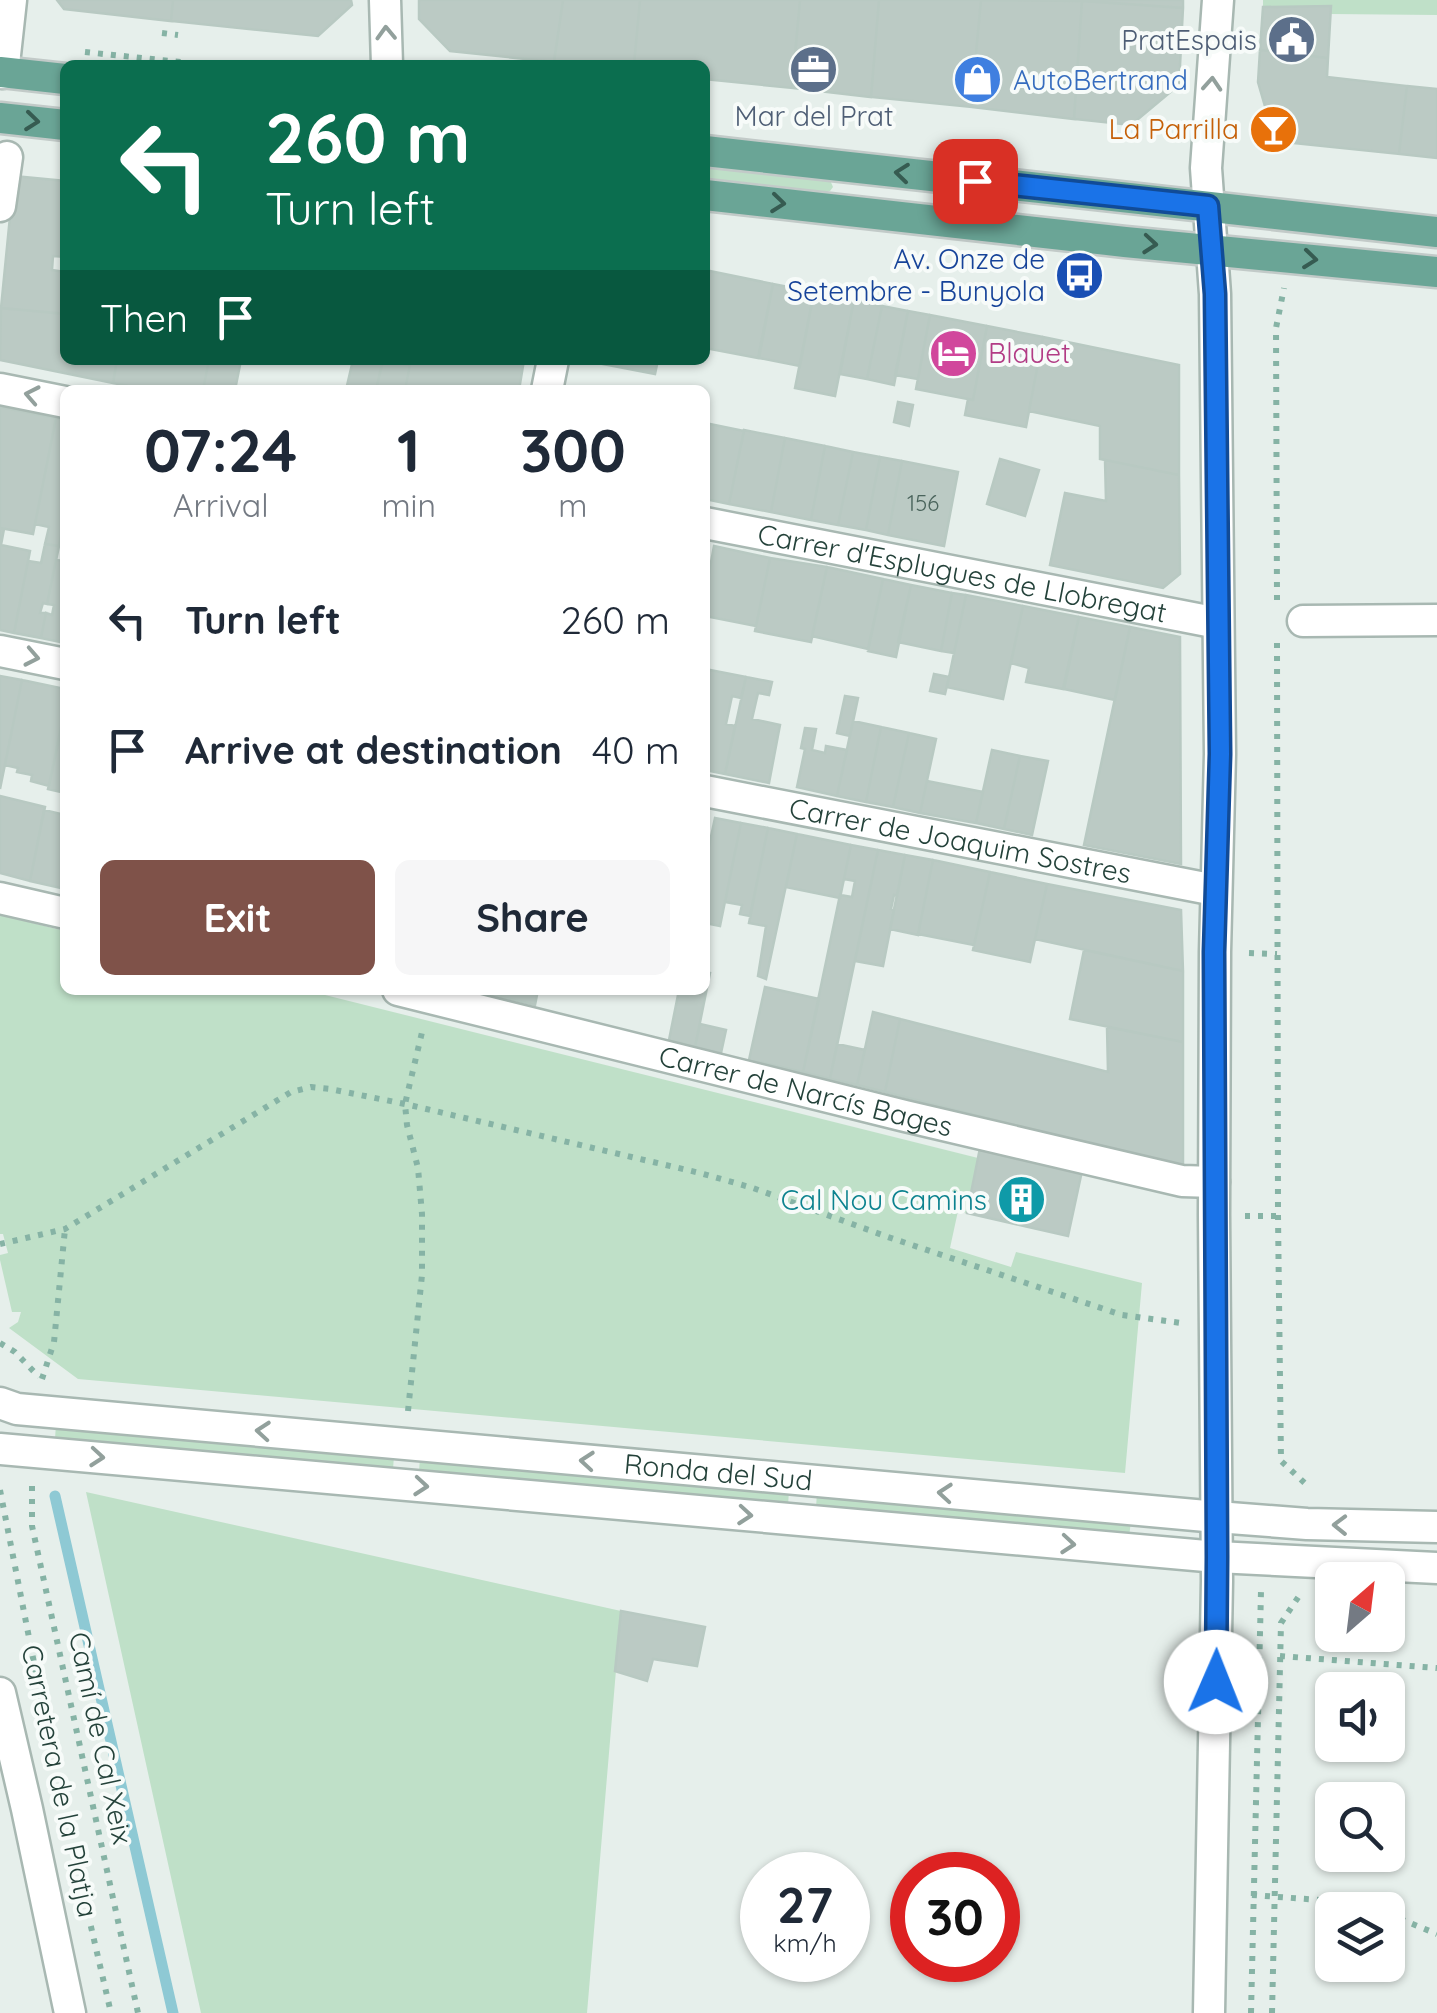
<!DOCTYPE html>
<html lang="en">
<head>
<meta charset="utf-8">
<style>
  body { margin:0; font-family:Quicksand,sans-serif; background:#f6f6f7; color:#1f2937; height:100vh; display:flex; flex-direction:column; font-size:38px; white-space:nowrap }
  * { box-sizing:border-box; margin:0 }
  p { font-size:32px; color:#747a83 }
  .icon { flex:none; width:55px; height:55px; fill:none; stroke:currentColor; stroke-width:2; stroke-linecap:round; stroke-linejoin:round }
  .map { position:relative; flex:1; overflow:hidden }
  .details { position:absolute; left:60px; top:385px; width:650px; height:610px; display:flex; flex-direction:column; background:#fff; border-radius:15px; box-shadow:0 2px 8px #0004 }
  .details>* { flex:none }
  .top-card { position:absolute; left:60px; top:60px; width:650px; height:305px; border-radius:15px; box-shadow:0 2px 8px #0004; background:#0b6e4f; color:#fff; overflow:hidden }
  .needle { width:65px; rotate:28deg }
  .tools { position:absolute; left:1315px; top:1562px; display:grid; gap:20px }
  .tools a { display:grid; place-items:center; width:90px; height:90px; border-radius:15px; background:#fff; box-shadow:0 2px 8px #0004; font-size:50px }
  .speed { position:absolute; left:740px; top:1852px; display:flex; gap:20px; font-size:50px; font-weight:700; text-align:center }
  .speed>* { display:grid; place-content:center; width:130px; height:130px; border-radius:50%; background:#fff; box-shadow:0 2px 8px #0004; line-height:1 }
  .speed small { font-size:25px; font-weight:400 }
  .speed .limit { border:15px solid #d22; background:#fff; color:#111 }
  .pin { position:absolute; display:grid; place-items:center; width:85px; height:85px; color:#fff; margin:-42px; border-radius:20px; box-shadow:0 5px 15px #0006 }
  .me { position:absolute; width:110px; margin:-55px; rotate:1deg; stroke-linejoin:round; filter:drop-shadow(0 0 8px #0008) }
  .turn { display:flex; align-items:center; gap:35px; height:210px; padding:0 40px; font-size:45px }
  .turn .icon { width:130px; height:130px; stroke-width:2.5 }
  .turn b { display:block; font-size:70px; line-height:85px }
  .then { display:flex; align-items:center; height:95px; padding:0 40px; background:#0003; gap:20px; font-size:38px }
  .eta { display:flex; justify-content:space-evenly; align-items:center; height:170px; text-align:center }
  .eta b { font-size:60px; font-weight:700; line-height:70px }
  .cta { display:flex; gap:20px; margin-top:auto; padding:20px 40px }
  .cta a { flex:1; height:115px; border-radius:15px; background:#7f5249; color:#fff; font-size:40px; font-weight:700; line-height:115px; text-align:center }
  .cta a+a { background:#f6f6f7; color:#1f2937 }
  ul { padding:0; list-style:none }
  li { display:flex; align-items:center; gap:30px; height:130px; padding:0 40px }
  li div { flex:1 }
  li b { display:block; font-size:38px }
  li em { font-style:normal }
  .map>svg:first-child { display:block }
  .green { fill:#bfe0c8 }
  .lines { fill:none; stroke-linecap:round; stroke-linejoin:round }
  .stream { stroke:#8ec9d4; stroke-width:11 }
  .building { fill:#bbcac4; stroke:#b8c9c2; stroke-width:2.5 }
  .minor-casing { stroke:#a8b8b2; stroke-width:35 }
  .major-casing { stroke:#c2cac8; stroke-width:35 }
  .path { stroke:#86b3a5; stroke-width:6; stroke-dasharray:5 8; stroke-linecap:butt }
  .minor { stroke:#fff; stroke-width:30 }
  .major { stroke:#6aa596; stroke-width:30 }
  .oneway { stroke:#92a09c }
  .oneway2 { stroke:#365b51 }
  .route-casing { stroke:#114b97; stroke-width:25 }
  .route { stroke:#1a73e8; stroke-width:18 }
  .labels { text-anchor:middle; stroke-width:8; stroke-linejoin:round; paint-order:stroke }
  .number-label { font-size:22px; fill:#4a645c }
  .service-label { font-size:28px; fill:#4e5e75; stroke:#f7fbf9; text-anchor:end }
  .shop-label { font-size:28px; fill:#366cbe; stroke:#f7fbf9; text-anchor:start }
  .food-label { font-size:28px; fill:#c56008; stroke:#f7fbf9; text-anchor:end }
  .transit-label { font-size:28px; fill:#164399; stroke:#f7fbf9; text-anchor:end }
  .hotel-label { font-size:28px; fill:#b23c85; stroke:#f7fbf9; text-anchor:start }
  .street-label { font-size:28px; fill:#24423a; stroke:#f7fbf9 }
  .culture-label { font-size:28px; fill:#0d838f; stroke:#f7fbf9; text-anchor:end }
</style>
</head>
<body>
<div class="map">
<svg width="1437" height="2013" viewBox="0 0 1437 2013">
  <rect width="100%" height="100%" fill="#e6efeb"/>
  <path class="green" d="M1263,0H1437V15L1330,14V6L1263,7Z
    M705,166L830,180L833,187L830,191L817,194L705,183Z
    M0,915L65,931V990H305L978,1158L967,1213L958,1211L950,1248L1011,1267L1016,1252L1142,1283L1125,1473L78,1379L9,1328L18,1322L21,1312H12L0,1260V1255L8,1253L3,1234H0Z
    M56,1424L394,1455L393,1470L55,1439Z
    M420,1457L789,1490L788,1506L419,1472Z
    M86,1492L621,1611L587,2013H201Z
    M817,1492L1131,1521L1129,1537L816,1508Z"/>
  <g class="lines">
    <path class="stream" d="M55,1496L173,2013"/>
  </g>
  <path class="building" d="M57,0H173L171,21L64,9Z
    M173,0H351L352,5L318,36L171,21Z
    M419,0H563L554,62L450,51L419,19Z
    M563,0H640L634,65H580L554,62Z
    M640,0H800L792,88L705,79V65H634Z
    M800,0H879L871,97L792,88Z
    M879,0H981L971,107L871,97Z
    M981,0L1082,1L1074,119L971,107Z
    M1071,0H1183V8Z
    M1082,1L1183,8L1179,85L1131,125L1074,119Z
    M1331,6L1328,58L1260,50L1263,7Z
    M1260,50L1328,58L1327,77L1407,86L1399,154L1275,141L1258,82Z
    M1407,86L1437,89V158L1399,154Z
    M14,176L65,181V257L53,256L52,270L65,272V314L1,308Z
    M705,270L773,284L758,358L705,348Z
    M773,284L814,292L800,366L759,358Z
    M814,292L854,300L835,396L795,388Z
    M854,300L882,306L867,379L840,374Z
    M882,306L908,311L894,385L867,379Z
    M1,308L65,314V360H117L113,383L0,360Z
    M908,311L930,315L918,379L895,375Z
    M930,315L987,326L973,400L916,389Z
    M987,326L1043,337L1026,427L965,415L968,399L973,400Z
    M1043,337L1179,365V475L1100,459V426L1029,411Z
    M117,360H209L203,390H149L113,383Z
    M209,360H241L235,390H203Z
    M353,360H383L376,390H346Z
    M383,360L410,365L405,390H376Z
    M411,360H524L519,390H405Z
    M582,360H658L655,374Z
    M898,402L913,405L909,426L894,422Z
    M0,407L56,418L33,534L0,528Z
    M56,418L65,420V515L59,546L45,544L49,527L35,524Z
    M705,423L744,431L729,504L705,499Z
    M744,430L785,438L771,512L729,504Z
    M785,438L825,446L811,520L771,512Z
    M825,446L853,452L838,525L811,520Z
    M853,452L880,457L866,530L838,525Z
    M880,457L902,461L888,535L866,530Z
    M1000,459L1039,470L1025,516L987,504Z
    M1105,460L1179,475L1180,574L1163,588L1050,565L1065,493L1106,501Z
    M902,461L958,472L944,546L888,535Z
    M0,528L4,529L1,545L30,551L14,633L0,630Z
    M45,544L59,546L47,604L43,603L40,613H46L41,638L14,633L28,561L41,563Z
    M714,546L770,558L756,626L705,616V595Z
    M770,558L827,567L811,642L755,631Z
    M56,560L65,561V643L41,638L46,613L52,615L54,605L47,604Z
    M827,567L883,579L868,649L812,636Z
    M883,579L911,585L896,657L868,651Z
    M911,585L952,593L941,651L898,642Z
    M952,593L966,595L954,653L941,651Z
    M966,595L1023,606L1003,699L947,687Z
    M1023,606L1079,617L1063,689L1026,682L1029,668L1011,663Z
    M1079,617L1130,627L1115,700L1064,689Z
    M1130,627L1180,637L1181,864L1084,845Z
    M705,669L746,677L741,698L732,696L726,724L735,726L725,774L705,770Z
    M934,674L949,677L945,694L930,691Z
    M0,676L22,680L0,789Z
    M746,677L772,682L769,695L758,693L752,719L780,725L769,783L725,774Z
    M22,680L65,689V708L49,786L31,781L32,775L17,772L18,768L5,765Z
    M845,696L858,698L850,736L837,733Z
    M853,721L881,727L866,802L837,796Z
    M881,727L909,733L893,807L866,802Z
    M805,728L816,729L812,750L825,753L826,746L847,750L837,796L797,787L805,749L801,748Z
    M909,733L936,739L920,813L893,807Z
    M65,735V793L48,789L59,739H64Z
    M992,750L1020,756L1004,829L976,823Z
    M1020,756L1048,761L1032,835L1004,829Z
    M927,781L983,792L976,823L920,813Z
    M0,796L45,807L30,881L0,873Z
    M44,810L65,815V889L30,881Z
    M715,818L741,823L720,926L705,923V865Z
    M741,823L768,828L750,916L740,914L742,905L725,902Z
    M768,828L797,834L766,979L758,976L766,926L749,923Z
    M797,834L851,845L840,898L786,887Z
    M851,845L878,850L830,1079L803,1072L840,895L852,897L855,881L844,879Z
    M878,850L905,855L897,896L894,895L891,909L894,910L883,966L855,961Z
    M905,855L933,860L918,935L890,929Z
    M933,860L990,872L974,945L918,934Z
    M990,872L1047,884L1030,962L973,950Z
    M1047,884L1181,910L1183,971L1035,939Z
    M1084,950L1183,971V1042L1070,1019Z
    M705,972L710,973L695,1047L669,1040L679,990H705Z
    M765,987L819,999L803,1072L749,1060Z
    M473,990H538L535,1005Z
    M873,1012L900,1019L885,1092L857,1085Z
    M900,1019L1108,1072L1107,1027L1183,1042V1168L885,1092Z
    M700,1024L726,1030L721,1053L695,1047Z
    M837,1044L865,1050L857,1085L830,1079Z
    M980,1148L1082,1171L1068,1236L967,1213Z
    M621,1611L705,1627L697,1666L653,1659L647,1681L615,1671Z"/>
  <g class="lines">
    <defs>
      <g id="minor">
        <path d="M385,0L387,65"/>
        <path d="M3,73L11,0"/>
        <path d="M0,206L7,157"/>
        <path d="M0,389L65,402"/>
        <path d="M547,390L553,360"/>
        <path id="s1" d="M705,523L1218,623"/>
        <path d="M1303,621L1437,620"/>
        <path d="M0,651L65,664"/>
        <path id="s2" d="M705,791L1215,890"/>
        <path d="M0,898L65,913"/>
        <path id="s3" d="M398,990L905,1116L1182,1181L1214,1182"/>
        <path id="s4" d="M0,1403L17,1409L1217,1517L1307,1524L1437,1527"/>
        <path d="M0,1449L1217,1557L1437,1568"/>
        <path d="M0,1693L27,1809L70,2013"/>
        <path d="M1209,2013L1217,1581L1214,1215L1215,952L1220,754L1215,294L1206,168L1218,0"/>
      </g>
      <path id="major" d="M0,72L65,79
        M0,118L65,125
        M705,151L1437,232
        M705,195L1125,242L1437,272"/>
    </defs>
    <use href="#minor" class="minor-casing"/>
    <use href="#major" class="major-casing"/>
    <path class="path" d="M162,33L178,35
      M85,52L208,65
      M1277,600L1276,328L1284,288
      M1277,643L1278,1216L1281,1461L1309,1487
      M1249,953L1277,954
      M1245,1216H1278
      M0,1244L65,1229L291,1092L311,1087L330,1089L405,1104L700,1173L753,1188L888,1237L1122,1315L1181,1323
      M0,1343L15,1352L39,1377
      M42,1379L54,1342L65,1229
      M408,1411L422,1275V1214L418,1168L407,1125L405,1104L423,1028
      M32,1486V1526L138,2013
      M0,1490L48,1734
      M1280,1656L1437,1668
      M82,1888L111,2013
      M1252,1895L1360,1903L1378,1910
      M1388,1914L1437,1934
      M1251,2013L1261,1591
      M1272,2013L1281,1623L1301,1593"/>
    <use href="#minor" class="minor"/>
    <use href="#major" class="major"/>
  </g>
  <defs><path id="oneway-chevron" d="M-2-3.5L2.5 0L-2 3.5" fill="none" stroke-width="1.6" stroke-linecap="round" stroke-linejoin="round" transform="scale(2.5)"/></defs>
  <g class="oneway">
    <use href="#oneway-chevron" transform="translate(386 33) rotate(-92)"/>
    <use href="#oneway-chevron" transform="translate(1212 84) rotate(-86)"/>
    <use href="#oneway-chevron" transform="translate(32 395) rotate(-169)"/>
    <use href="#oneway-chevron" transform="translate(32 657) rotate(11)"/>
    <use href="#oneway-chevron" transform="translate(263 1431) rotate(-175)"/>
    <use href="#oneway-chevron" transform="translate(97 1457) rotate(5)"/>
    <use href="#oneway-chevron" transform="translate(587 1461) rotate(-175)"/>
    <use href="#oneway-chevron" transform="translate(421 1486) rotate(5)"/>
    <use href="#oneway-chevron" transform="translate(945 1493) rotate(-175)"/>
    <use href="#oneway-chevron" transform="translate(745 1515) rotate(5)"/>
    <use href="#oneway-chevron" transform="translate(1340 1525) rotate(-179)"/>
    <use href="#oneway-chevron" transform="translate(1068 1544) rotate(5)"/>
  </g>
  <g class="oneway2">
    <use href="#oneway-chevron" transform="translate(32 121) rotate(6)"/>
    <use href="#oneway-chevron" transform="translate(902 173) rotate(-174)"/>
    <use href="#oneway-chevron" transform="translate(778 203) rotate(6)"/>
    <use href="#oneway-chevron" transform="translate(1150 244) rotate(5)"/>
    <use href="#oneway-chevron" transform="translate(1310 259) rotate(6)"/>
  </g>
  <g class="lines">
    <defs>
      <path id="route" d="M975,181L1208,206L1215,294L1220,754L1214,952L1217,1557L1216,1682"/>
    </defs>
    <use href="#route" class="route-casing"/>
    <use href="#route" class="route"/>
  </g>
  <defs>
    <symbol id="civic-disc" viewBox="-11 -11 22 22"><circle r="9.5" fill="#5c6f8a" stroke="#f7fbf9"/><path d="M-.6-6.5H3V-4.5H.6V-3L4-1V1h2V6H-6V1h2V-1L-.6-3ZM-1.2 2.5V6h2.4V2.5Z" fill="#fff"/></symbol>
    <symbol id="office-disc" viewBox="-11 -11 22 22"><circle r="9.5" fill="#5c6f8a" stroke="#f7fbf9"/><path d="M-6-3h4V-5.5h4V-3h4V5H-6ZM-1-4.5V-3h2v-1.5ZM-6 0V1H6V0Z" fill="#fff"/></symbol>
    <symbol id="shop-disc" viewBox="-11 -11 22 22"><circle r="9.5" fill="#3f7fe0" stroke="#f7fbf9"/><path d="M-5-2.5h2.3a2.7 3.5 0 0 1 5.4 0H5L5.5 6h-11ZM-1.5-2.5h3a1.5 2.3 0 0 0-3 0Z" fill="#fff"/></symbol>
    <symbol id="bar-disc" viewBox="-11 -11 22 22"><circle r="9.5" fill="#e8710a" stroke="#f7fbf9"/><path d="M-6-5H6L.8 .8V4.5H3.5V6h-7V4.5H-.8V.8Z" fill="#fff"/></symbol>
    <symbol id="bus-disc" viewBox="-11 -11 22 22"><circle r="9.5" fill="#1a4fb4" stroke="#f7fbf9"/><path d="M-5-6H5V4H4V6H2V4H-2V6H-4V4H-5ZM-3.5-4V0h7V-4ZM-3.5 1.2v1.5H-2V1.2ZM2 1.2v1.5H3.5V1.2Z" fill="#fff"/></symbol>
    <symbol id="hotel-disc" viewBox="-11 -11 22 22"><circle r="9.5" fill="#d1479c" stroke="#f7fbf9"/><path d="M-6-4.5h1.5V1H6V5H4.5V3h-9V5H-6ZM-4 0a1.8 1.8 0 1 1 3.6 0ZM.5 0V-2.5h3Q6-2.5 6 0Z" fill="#fff"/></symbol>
    <symbol id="building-disc" viewBox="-11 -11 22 22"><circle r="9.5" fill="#0f9aa8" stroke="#f7fbf9"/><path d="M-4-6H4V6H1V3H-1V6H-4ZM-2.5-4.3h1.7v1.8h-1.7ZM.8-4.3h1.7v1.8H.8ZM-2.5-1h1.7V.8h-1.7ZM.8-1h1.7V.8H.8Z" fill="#fff"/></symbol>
  </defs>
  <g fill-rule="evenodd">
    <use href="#civic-disc" x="1264" y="12" width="55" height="55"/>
    <use href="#office-disc" x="786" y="42" width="55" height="55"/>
    <use href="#shop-disc" x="950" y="52" width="55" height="55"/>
    <use href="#bar-disc" x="1246" y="102" width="55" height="55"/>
    <use href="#bus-disc" x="1052" y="248" width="55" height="55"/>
    <use href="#hotel-disc" x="926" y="326" width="55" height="55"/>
    <use href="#building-disc" x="994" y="1172" width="55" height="55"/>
  </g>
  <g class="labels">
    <g class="number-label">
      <text x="923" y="511">156</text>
    </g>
    <g class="service-label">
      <text x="1257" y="50">PratEspais</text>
      <text x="814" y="126" text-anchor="middle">Mar del Prat</text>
    </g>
    <g class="shop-label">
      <text x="1013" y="90">AutoBertrand</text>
    </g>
    <g class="food-label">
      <text x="1239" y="139">La Parrilla</text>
    </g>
    <g class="transit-label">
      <text x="1045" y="269">Av. Onze de<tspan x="1045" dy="32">Setembre - Bunyola</tspan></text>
    </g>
    <g class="hotel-label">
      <text x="988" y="363">Blauet</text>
    </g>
    <g class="street-label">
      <text dy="10" stroke="none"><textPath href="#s1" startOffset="262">Carrer d'Esplugues de Llobregat</textPath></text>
      <text dy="10" stroke="none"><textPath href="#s2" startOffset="260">Carrer de Joaquim Sostres</textPath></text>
      <text dy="10" stroke="none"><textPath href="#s3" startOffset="420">Carrer de Narcís Bages</textPath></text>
      <text dy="10" stroke="none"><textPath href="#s4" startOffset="722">Ronda del Sud</textPath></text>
      <text transform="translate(101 1738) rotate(78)" y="10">Camí de Cal Xeix</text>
      <text transform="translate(60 1781) rotate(78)" y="10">Carretera de la Platja</text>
    </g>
    <g class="culture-label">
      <text x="987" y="1210">Cal Nou Camins</text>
    </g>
  </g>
</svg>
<div class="tools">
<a><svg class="needle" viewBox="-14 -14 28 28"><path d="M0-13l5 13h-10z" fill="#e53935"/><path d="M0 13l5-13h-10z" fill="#747a83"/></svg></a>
<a><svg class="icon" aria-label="sound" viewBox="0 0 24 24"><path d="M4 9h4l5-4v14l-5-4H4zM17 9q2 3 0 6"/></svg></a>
<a><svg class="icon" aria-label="search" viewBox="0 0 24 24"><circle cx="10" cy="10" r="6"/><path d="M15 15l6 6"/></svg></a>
<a><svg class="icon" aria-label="layers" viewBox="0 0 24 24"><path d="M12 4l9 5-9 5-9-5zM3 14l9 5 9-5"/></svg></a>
</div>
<div class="speed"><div>27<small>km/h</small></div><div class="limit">30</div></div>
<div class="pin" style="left:975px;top:181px;background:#d93025"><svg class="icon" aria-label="arrive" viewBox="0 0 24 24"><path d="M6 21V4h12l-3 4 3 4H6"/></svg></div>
<svg class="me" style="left:1216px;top:1682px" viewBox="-20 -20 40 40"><circle r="19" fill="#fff"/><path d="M0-13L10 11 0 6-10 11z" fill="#1a73e8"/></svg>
<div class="top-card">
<div class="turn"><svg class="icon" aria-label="left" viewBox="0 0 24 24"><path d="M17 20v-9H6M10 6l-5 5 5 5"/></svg><div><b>260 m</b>Turn left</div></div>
<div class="then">Then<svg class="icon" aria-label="arrive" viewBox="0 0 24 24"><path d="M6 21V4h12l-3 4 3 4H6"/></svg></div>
</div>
<section class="details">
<div class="eta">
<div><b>07:24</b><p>Arrival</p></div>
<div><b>1</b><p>min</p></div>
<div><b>300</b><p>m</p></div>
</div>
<ul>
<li><svg class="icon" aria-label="left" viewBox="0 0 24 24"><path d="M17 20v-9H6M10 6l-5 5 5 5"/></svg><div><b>Turn left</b></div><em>260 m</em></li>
<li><svg class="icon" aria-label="arrive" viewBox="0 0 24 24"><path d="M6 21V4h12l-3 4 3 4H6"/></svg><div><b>Arrive at destination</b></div><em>40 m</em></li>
</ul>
<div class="cta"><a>Exit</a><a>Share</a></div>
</section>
</div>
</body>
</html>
